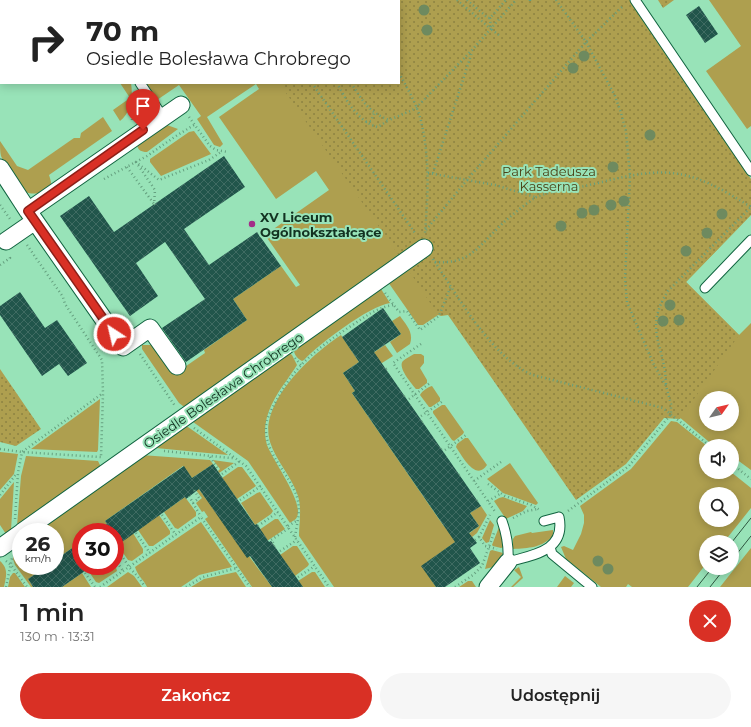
<!DOCTYPE html>
<html lang="pl">
<head>
<meta charset="utf-8">
<style>
  body { margin:0; font-family:Montserrat,sans-serif; background:#f6f6f6; color:#222; height:100vh; display:flex; flex-direction:column; font-size:15px; white-space:nowrap }
  * { box-sizing:border-box; margin:0 }
  p { font-size:13px; color:#767676 }
  .icon { flex:none; width:22px; height:22px; fill:none; stroke:currentColor; stroke-width:2; stroke-linecap:round; stroke-linejoin:round }
  .map { position:relative; height:587px; overflow:hidden }
  .drawer { display:flex; flex-direction:column; background:#fff; flex:1 }
  .drawer>* { flex:none }
  .guide { position:absolute; left:0px; top:0px; width:400px; height:84px; box-shadow:0 2px 10px #0003; background:#fff; color:#222; overflow:hidden }
  .needle { width:26px; rotate:56deg }
  .controls { position:absolute; left:699px; top:391px; display:grid; gap:8px }
  .controls a { display:grid; place-items:center; width:40px; height:40px; border-radius:50%; background:#fff; box-shadow:0 2px 10px #0003; font-size:20px }
  .speed { position:absolute; left:12px; top:523px; display:flex; gap:8px; font-size:20px; font-weight:700; text-align:center }
  .speed>* { display:grid; place-content:center; width:52px; height:52px; border-radius:50%; background:#fff; box-shadow:0 2px 10px #0003; line-height:1 }
  .speed small { font-size:10px; font-weight:400 }
  .speed .limit { border:6px solid #d22; background:#fff; color:#111 }
  .pin { position:absolute; display:grid; place-items:center; width:34px; height:34px; color:#fff; margin:-41px -17px; border-radius:50% 50% 50% 0; rotate:-45deg; box-shadow:0 0 4px #0007 }
  .pin .icon { rotate:45deg }
  .me { position:absolute; width:44px; margin:-22px; rotate:325deg; stroke-linejoin:round; filter:drop-shadow(0 0 3px #0008) }
  .turn { display:flex; align-items:center; gap:14px; height:84px; padding:0 20px; font-size:18px }
  .turn .icon { width:52px; height:52px; stroke-width:2.5 }
  .turn b { display:block; font-size:28px; line-height:34px }
  .round { display:grid; place-items:center; flex:none; width:42px; height:42px; border-radius:21px; background:#f6f6f6 }
  .overview { display:flex; align-items:center; justify-content:space-between; height:68px; padding:0 20px }
  h1 { font-size:24px; font-weight:600; line-height:30px }
  .button { display:flex; gap:8px; margin-top:auto; padding:8px 20px }
  .button a { flex:1; height:46px; border-radius:24px; background:#d93025; color:#fff; font-size:16px; font-weight:600; line-height:46px; text-align:center }
  .button a+a { background:#f6f6f6; color:#222 }
  .map>svg:first-child { display:block }
  .grass { fill:#ae9f4f; fill-rule:evenodd }
  .park { fill:url(#park-dots) }
  .building { fill:url(#building-cross-hatch) }
  .lines { fill:none; stroke-linecap:round; stroke-linejoin:round }
  .lane-casing { stroke:#116440; stroke-width:11 }
  .street-casing { stroke:#116440; stroke-width:19 }
  .path { stroke:#65a07f; stroke-width:2.5; stroke-dasharray:1 3; stroke-linecap:butt }
  .lane { stroke:#fff; stroke-width:9 }
  .street { stroke:#fff; stroke-width:17 }
  .tram { stroke:#2e5640; stroke-width:1 }
  .tree { fill:#6e8a5f }
  .route-casing { stroke:#8d1f18; stroke-width:10 }
  .route { stroke:#d93025; stroke-width:7 }
  .poi-dot { fill:#a32e88; stroke:#98e3b8; stroke-width:1.5 }
  .labels { text-anchor:middle; stroke-width:4; stroke-linejoin:round; paint-order:stroke }
  .park-label { font-size:13px; fill:#4b4217; stroke:#98e3b8 }
  .poi-label { font-size:13px; font-weight:bold; fill:#123221; stroke:#98e3b8; text-anchor:start }
  .street-label { font-size:13px; fill:#123221; stroke:#98e3b8 }
</style>
</head>
<body>
<div class="map">
<svg width="751" height="587" viewBox="0 0 751 587">
  <defs>
    <pattern id="park-dots" width="8" height="8" patternUnits="userSpaceOnUse"><rect width="8" height="8" fill="#ae9f4f"/><path d="M2 2h.1M6 6h.1" fill="none" stroke="#8c8241" stroke-width="1.8" stroke-linecap="round"/></pattern>
    <pattern id="building-cross-hatch" width="8" height="8" patternUnits="userSpaceOnUse"><rect width="8" height="8" fill="#21554b"/><path d="M0 0l8 8M0 8l8-8" fill="none" stroke="#3f6b62"/></pattern>
  </defs>
  <rect width="100%" height="100%" fill="#98e3b8"/>
  <path class="grass" d="M709,0H751V126L747,129L706,71L741,46Z
    M120,83H131C133,97 132,111 120,121L113,110L130,98Z
    M145,83H308L405,253L187,406H183L179,403L142,349V345H153L176,373L205,353L204,350L247,320L233,299L281,266L296,287L300,285L265,235L329,190L316,171L276,199L219,117L259,89L256,84L207,117L223,144L220,147L214,145L197,119L201,116L179,85L157,100Z
    M103,117L112,131L49,175C50,178 51,181 51,184C48,192 34,196 26,192C23,190 3,161 1,156C0,152 0,146 0,141L17,166L28,170L74,138H80L81,133Z
    M167,125L178,129L147,152C141,152 138,150 137,145Z
    M194,131L211,154L161,176L150,162V159L189,132Z
    M751,215L686,282L739,335L751,323V470L732,456V446H714L678,416L663,302ZM706,398H732V424H706Z
    M409,270L446,290L438,315L423,325H418L388,282L404,271Z
    M379,289H381L390,303C369,306 319,344 304,360L302,361C297,359 293,353 294,348Z
    M400,316C406,325 414,332 410,344L397,353L390,342L401,334L392,321Z
    M341,335L359,362L343,373L355,391L352,393L443,525L458,540L422,566L436,587H334L299,536C299,523 302,509 298,496C292,477 276,461 270,442C258,403 312,354 341,335Z
    M385,345L393,356L382,363L364,359Z
    M289,353L292,355L297,365C294,370 290,375 287,380C273,399 260,421 267,445C273,461 304,502 297,517C296,520 292,521 290,523L248,461L193,422V419Z
    M414,354H421L424,356V363L420,368L427,380V383L419,389H416C412,384 397,367 403,361C406,358 411,356 414,354Z
    M432,386L440,398V401L431,407H429L420,395C422,391 428,387 432,386Z
    M100,399L98,450L97,452L31,449Z
    M442,405H445L464,432L463,434L454,441L452,440L433,413V411Z
    M671,421L677,422L707,446L706,472H731L751,488V508L724,542H706V564L688,587H632L628,584L626,587H601L566,559L561,547L564,546L573,550L581,534L584,523V515L580,506L631,469ZM706,494H732V520H706Z
    M183,426L188,427L228,455L156,448Z
    M465,438H468L487,465C476,482 462,456 456,447L457,444Z
    M0,452L18,454L14,474L0,490Z
    M141,455L210,460L213,464L192,478L183,466L105,521L107,524L96,532H81V542L55,560V532H31Z
    M26,456L98,461L101,467L17,526L21,476Z
    M213,460L234,463L219,473L218,471L220,469Z
    M510,463L538,503L536,505L503,493L487,479Z
    M238,467H242L256,486L237,499L222,478Z
    M14,482L11,530L6,534L0,525V499Z
    M198,488L272,587H252L205,519L208,517L204,511L202,512L196,503L202,498L195,489Z
    M260,492L273,511L271,514L255,525L241,503L257,493Z
    M185,497L196,512V516L178,529L175,528L164,512Z
    M503,497L527,506L523,511L506,519L494,501L499,498Z
    M481,506L487,515L477,533L466,542L463,538L479,526L470,513Z
    M159,515L170,531V534L153,546H149L138,530Z
    M275,519H278L285,529L267,541L259,530Z
    M490,520L494,525L489,542L486,543L482,538Z
    M201,522L232,567L199,575L181,587H147C144,580 137,575 135,567Z
    M499,527C503,532 503,540 504,547L501,548L493,546L492,545Z
    M553,530V536C541,548 529,548 513,549V539L515,536L531,532L532,533Z
    M133,533L143,549V553L132,561L128,560L119,547L121,545L120,542Z
    M21,539V566H47L28,579L33,587H31L15,565L13,559L17,542Z
    M293,546H297L309,564L308,566L295,576L280,555Z
    M751,548V587H720Z
    M492,550L503,553L497,566L485,569L490,551Z
    M0,561C9,569 6,577 4,587H0Z
    M115,564L117,571L99,583L96,582L87,569L92,566H115Z
    M519,567L523,578L513,587H511L521,577L514,570Z
    M128,572L134,576L142,587H107Z
    M236,572L246,587H191L204,579Z
    M312,572H315L325,587H303L298,581Z
    M13,573H15L25,587H8L10,577Z
    M82,573L91,587H62Z
    M565,576L574,583L571,587H557Z
    M468,581H472L476,587H459Z"/>
  <path class="park" d="M221,0H630L751,179V215L686,282L739,335L680,419L664,418L626,464L576,500L448,315L441,316L438,315L400,257L279,83H399V1Z
    M658,0H674L663,8Z
    M0,369L41,429L16,446L0,442Z"/>
  <path class="building" d="M699,6L718,34L705,43L686,15Z
    M224,156L245,187L184,229L209,265L257,232L281,266L233,299L247,320L186,362L162,328L205,299L165,242L136,263L158,296L130,316L60,216L89,196L114,232Z
    M20,292L45,328L57,320L87,363L68,376L59,364L42,376L0,315V306Z
    M383,308L401,334L374,352L481,506L470,513L479,526L469,533L477,543L470,548L480,563L445,587H436L421,566L455,542L352,393L355,391L343,373L359,362L342,337Z
    M213,464L255,525L257,524L269,542L271,541L303,587H272L250,556L247,558L199,489L186,499L185,497L115,547V532H96L107,524L105,521L184,466L192,478Z
    M81,542V566H92L62,587H33L28,579L47,566H55V560Z"/>
  <g class="lines">
    <defs>
      <path id="lane" d="M84,0L85,1
        M635,0L751,171
        M140,83L163,117
        M705,288L751,240
        M502,521C507,535 509,547 508,562C533,555 566,551 559,517L544,521
        M550,547L552,554L592,587"/>
      <path id="street" d="M0,168L28,211L123,347L150,328L177,366
        M28,211L181,105
        M6,241L35,221
        M22,532L424,248
        M0,548L21,533
        M488,587L508,562"/>
    </defs>
    <use href="#lane" class="lane-casing"/>
    <use href="#street" class="street-casing"/>
    <path class="path" d="M255,0L256,1
      M322,0L323,1
      M361,0L362,1
      M457,0L491,29
      M467,0L488,18H490L506,0
      M530,0V1
      M556,0L567,15L586,42L615,96L621,113L626,131L630,176L625,279L627,302L653,363L666,386L671,404V414L629,466L568,511
      M66,1L68,0
      M183,1L185,0
      M297,1V0
      M490,18L491,29L500,36
      M399,73C407,88 417,104 421,121C430,158 428,195 425,233
      M312,83L415,233
      M337,83C345,99 359,123 378,127L389,120
      M351,83C364,102 367,111 389,120L408,112L416,108L472,50L516,0
      M189,117L210,146L216,150L228,152
      M132,120V115L136,97
      M366,122L371,121L374,113
      M127,167L154,204
      M428,173L495,185L535,197
      M433,173L472,52
      M104,179L147,156L176,136L194,125
      M0,205L10,219
      M154,205L155,190L136,162L159,180L209,160L221,152
      M426,230L467,180L586,42L624,5
      M27,245L63,297L65,304L102,360L103,393L101,457
      M433,259L434,262C470,265 479,246 502,224C512,215 523,206 533,199C540,193 570,189 580,187C614,180 653,166 688,176C711,182 731,195 751,207
      M435,262C458,297 493,359 533,375L663,408L710,446
      M0,265L10,258L9,255
      M385,293L399,312L407,311L420,330L439,316L451,286
      M421,344L393,363L496,513
      M140,354L175,406
      M295,358L301,365
      M386,369L388,368
      M666,384C665,345 643,330 668,291L751,207
      M404,396L406,394
      M409,399L430,383
      M421,416L443,401
      M422,422L424,421
      M194,428L246,466L329,587
      M0,449L22,452L101,457
      M441,449L443,447
      M445,450L466,435
      M164,451L230,458H235
      M210,457L218,469H217
      M732,464L751,479
      M222,474L240,461
      M459,475L461,474
      M474,481L501,462
      M488,484L505,496L531,505L540,510
      M0,495L17,473
      M189,496L201,517
      M240,500L261,486
      M477,501L479,500
      M488,501L500,494
      M193,503L199,498L194,490
      M162,515L176,535
      M513,518L527,511L538,509
      M15,519L18,473L22,452L103,393
      M258,526L278,512
      M288,526L298,520
      M136,533L150,553
      M295,537C297,523 301,511 297,497C290,475 268,457 266,432C265,421 270,412 275,403C293,367 317,348 351,326C365,317 377,307 394,305
      M479,537L490,515
      M475,540L479,537L485,546L497,549
      M274,546L275,545L271,540L289,528
      M117,548L129,567L140,579L145,587
      M280,551L297,540
      M115,559L123,571
      M6,561L11,565L27,587
      M85,573L95,587
      M298,577L315,566
      M6,587L12,558
      M100,587L201,517L250,587
      M186,587L203,577L237,568
      M455,587L473,575L482,566L494,533"/>
    <use href="#lane" class="lane"/>
    <use href="#street" class="street"/>
    <path class="tram" d="M732,542L751,518
      M732,560L751,536
      M697,587L712,568
      M710,587L725,568"/>
  </g>
  <g class="tree">
    <circle cx="424" cy="10" r="5.5"/>
    <circle cx="427" cy="30" r="5.5"/>
    <circle cx="584" cy="56" r="5.5"/>
    <circle cx="573" cy="68" r="5.5"/>
    <circle cx="650" cy="135" r="5.5"/>
    <circle cx="613" cy="167" r="5.5"/>
    <circle cx="624" cy="201" r="5.5"/>
    <circle cx="611" cy="205" r="5.5"/>
    <circle cx="594" cy="210" r="5.5"/>
    <circle cx="582" cy="213" r="5.5"/>
    <circle cx="722" cy="214" r="5.5"/>
    <circle cx="561" cy="226" r="5.5"/>
    <circle cx="707" cy="233" r="5.5"/>
    <circle cx="686" cy="251" r="5.5"/>
    <circle cx="670" cy="305" r="5.5"/>
    <circle cx="679" cy="320" r="5.5"/>
    <circle cx="663" cy="321" r="5.5"/>
    <circle cx="598" cy="561" r="5.5"/>
    <circle cx="608" cy="569" r="5.5"/>
  </g>
  <g class="lines">
    <defs>
      <path id="route" d="M114,334L28,211L143,130"/>
    </defs>
    <use href="#route" class="route-casing"/>
    <use href="#route" class="route"/>
  </g>
  <circle class="poi-dot" cx="252" cy="224" r="4"/>
  <g class="labels">
    <g class="park-label">
      <text x="549" y="176">Park Tadeusza<tspan x="549" dy="15">Kasserna</tspan></text>
    </g>
    <g class="poi-label">
      <text x="260" y="222">XV Liceum<tspan x="260" dy="15">Ogólnokształcące</tspan></text>
    </g>
    <g class="street-label">
      <text transform="translate(223 390) rotate(-35)" y="5">Osiedle Bolesława Chrobrego</text>
    </g>
  </g>
</svg>
<div class="controls">
<a><svg class="needle" viewBox="-14 -14 28 28"><path d="M0-13l5 13h-10z" fill="#e53935"/><path d="M0 13l5-13h-10z" fill="#767676"/></svg></a>
<a><svg class="icon" aria-label="sound" viewBox="0 0 24 24"><path d="M4 9h4l5-4v14l-5-4H4zM17 9q2 3 0 6"/></svg></a>
<a><svg class="icon" aria-label="search" viewBox="0 0 24 24"><circle cx="10" cy="10" r="6"/><path d="M15 15l6 6"/></svg></a>
<a><svg class="icon" aria-label="layers" viewBox="0 0 24 24"><path d="M12 4l9 5-9 5-9-5zM3 14l9 5 9-5"/></svg></a>
</div>
<div class="speed"><div>26<small>km/h</small></div><div class="limit">30</div></div>
<div class="pin" style="left:143px;top:130px;background:#d93025"><svg class="icon" aria-label="arrive" viewBox="0 0 24 24"><path d="M6 21V4h12l-3 4 3 4H6"/></svg></div>
<svg class="me" style="left:114px;top:334px" viewBox="-20 -20 40 40"><circle r="17" fill="#d93025" stroke="#fff" stroke-width="3"/><path d="M0-11L8 9 0 5-8 9z" fill="#fff"/></svg>
<div class="guide">
<div class="turn"><svg class="icon" aria-label="right" viewBox="0 0 24 24"><path d="M7 20v-9h11M14 6l5 5-5 5"/></svg><div><b>70 m</b>Osiedle Bolesława Chrobrego</div></div>
</div>
</div>
<section class="drawer">
<div class="overview"><div><h1>1 min</h1><p>130 m · 13:31</p></div><a class="round" style="background:#d93025;color:#fff"><svg class="icon" aria-label="close" viewBox="0 0 24 24"><path d="M6 6l12 12M18 6L6 18"/></svg></a></div>
<div class="button"><a>Zakończ</a><a>Udostępnij</a></div>
</section>
</body>
</html>
